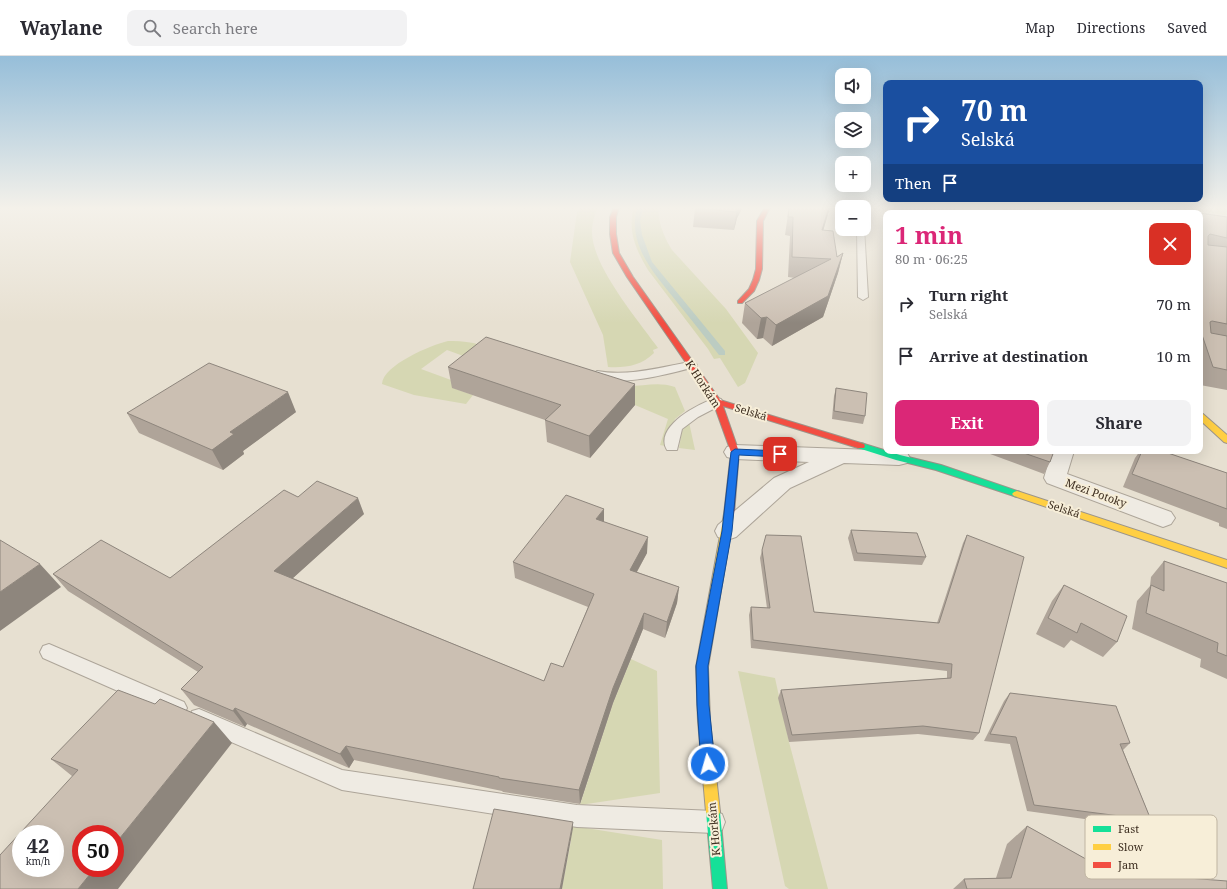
<!DOCTYPE html>
<html lang="en">
<head>
<meta charset="utf-8">
<style>
  body { margin:0; font-family:"Noto Serif",serif; background:#f2f2f3; color:#2b2b33; height:100vh; display:flex; flex-direction:column; font-size:15px; white-space:nowrap }
  * { box-sizing:border-box; margin:0 }
  p { font-size:13px; color:#7c7c81 }
  .icon { flex:none; width:22px; height:22px; fill:none; stroke:currentColor; stroke-width:2; stroke-linecap:round; stroke-linejoin:round }
  .map { position:relative; flex:1; overflow:hidden }
  .sheet { position:absolute; left:883px; top:154px; width:320px; height:244px; display:flex; flex-direction:column; background:#fff; border-radius:8px; box-shadow:0 4px 16px #0002 }
  .sheet>* { flex:none }
  .banner { position:absolute; left:883px; top:24px; width:320px; height:122px; border-radius:8px; box-shadow:0 4px 16px #0002; background:#1a4fa0; color:#fff; overflow:hidden }
  .controls { position:absolute; left:835px; top:12px; display:grid; gap:8px }
  .controls a { display:grid; place-items:center; width:36px; height:36px; border-radius:8px; background:#fff; box-shadow:0 4px 16px #0002; font-size:20px }
  .speed { position:absolute; left:12px; top:769px; display:flex; gap:8px; font-size:20px; font-weight:700; text-align:center }
  .speed>* { display:grid; place-content:center; width:52px; height:52px; border-radius:50%; background:#fff; box-shadow:0 4px 16px #0002; line-height:1 }
  .speed small { font-size:10px; font-weight:400 }
  .speed .limit { border:6px solid #d22; background:#fff; color:#111 }
  .pin { position:absolute; display:grid; place-items:center; width:34px; height:34px; color:#fff; margin:-17px; border-radius:8px; box-shadow:0 2px 6px #0006 }
  .me { position:absolute; width:44px; margin:-22px; rotate:354deg; stroke-linejoin:round; filter:drop-shadow(0 0 3px #0008) }
  .turn { display:flex; align-items:center; gap:14px; height:84px; padding:0 12px; font-size:18px }
  .turn .icon { width:52px; height:52px; stroke-width:2.5 }
  .turn b { display:block; font-size:28px; line-height:34px }
  .then { display:flex; align-items:center; height:38px; padding:0 12px; background:#0003; gap:8px; font-size:15px }
  .round { display:grid; place-items:center; flex:none; width:42px; height:42px; border-radius:8px; background:#f2f2f3 }
  .summary { display:flex; align-items:center; justify-content:space-between; height:68px; padding:0 12px }
  h1 { font-size:24px; font-weight:700; line-height:30px; color:#db2777 }
  .action { display:flex; gap:8px; margin-top:auto; padding:8px 12px }
  .action a { flex:1; height:46px; border-radius:8px; background:#db2777; color:#fff; font-size:16px; font-weight:700; line-height:46px; text-align:center }
  .action a+a { background:#f2f2f3; color:#2b2b33 }
  ul { padding:0; list-style:none }
  li { display:flex; align-items:center; gap:12px; height:52px; padding:0 12px }
  li div { flex:1 }
  li b { display:block; font-size:15px }
  li em { font-style:normal }
  header { display:flex; align-items:center; gap:24px; box-sizing:border-box; height:56px; padding:0 20px; background:#fff; border-bottom:1px solid #e1e1e2 }
  header strong { font-size:19px }
  nav { display:flex; gap:22px; margin-inline-start:auto; font-size:14px }
  .search { width:280px; height:36px; background:#f2f2f3; display:flex; align-items:center; gap:10px; box-sizing:border-box; padding:0 14px; border-radius:8px; color:#7c7c81; font-size:15px }
  .map>svg:first-child { display:block }
  .green { fill:#d6d7b3; fill-rule:evenodd }
  .lines { fill:none; stroke-linecap:round; stroke-linejoin:round }
  .stream { fill:#bcccc2; fill-rule:evenodd }
  .lane-casing { stroke:#ada599; stroke-width:2 }
  .street-casing { stroke:#ada599; stroke-width:2 }
  .fast-casing { stroke:#9c958a; stroke-width:2 }
  .slow-casing { stroke:#9c958a; stroke-width:2 }
  .jam-casing { stroke:#9c958a; stroke-width:2 }
  .lane { fill:#efebe3; fill-rule:evenodd }
  .street { fill:#efebe3; fill-rule:evenodd }
  .fast { fill:#16e098; fill-rule:evenodd }
  .slow { fill:#ffcf43; fill-rule:evenodd }
  .jam { fill:#f24e42; fill-rule:evenodd }
  .wall { fill:#afa499 }
  .shaded-wall { fill:#8e867d }
  .building { fill:#cbbfb2; stroke:#8e867d; fill-rule:evenodd }
  .route { fill:#1a73e8; stroke:#114b97 }
  .labels { text-anchor:middle; stroke-width:4; stroke-linejoin:round; paint-order:stroke }
  .street-label { font-size:11px; fill:#3d2e20; stroke:#f7eed8 }
  .key { fill:#f7eed8; stroke:#bfb4a1; stroke-width:1 }
  .key-label { font-size:11px; fill:#3d2e20 }
</style>
</head>
<body>
<header>
<strong>Waylane</strong>
<div class="search"><svg class="icon" aria-label="search" viewBox="0 0 24 24"><circle cx="10" cy="10" r="6"/><path d="M15 15l6 6"/></svg>Search here</div>
<nav><a>Map</a><a>Directions</a><a>Saved</a></nav>
</header>
<div class="map">
<svg width="1227" height="833" viewBox="0 0 1227 833">
  <rect width="100%" height="100%" fill="#e7e0d1"/>
  <path class="green" d="M580,151H598C595,158 592,167 592,175C591,209 638,264 658,292L653,294L654,297C641,310 625,312 608,311L603,279L570,206L577,156Z
    M634,151H660C656,164 665,183 672,194L726,253L758,297L745,327L738,331L720,302L714,303L708,293L648,214C636,194 627,174 634,151Z
    M1162,151H1227V159Z
    M448,285C469,284 487,290 507,297C544,310 584,329 624,330C642,331 657,325 675,331L685,355L675,363L665,390L660,389L668,363L635,349L453,332L473,339L466,348L414,339L382,328C383,309 431,289 448,285ZM447,294L477,305L451,324L421,313Z
    M689,366L695,394L679,392L682,375Z
    M631,603L657,615L660,737L580,749L613,647Z
    M738,615L775,622L789,686L828,833H789L785,830Z
    M497,758L662,784L663,833H562L571,785Z"/>
  <g class="lines">
    <path class="stream" d="M637,151H643L640,165L642,179L652,206L725,295V299H719C705,281 691,263 677,246C655,218 627,190 637,151Z"/>
    <defs>
      <path id="lane" d="M860,151H868V152L864,154V151Z
        M864,171L868,241L863,244L858,241L857,173H864Z
        M691,306L695,307L697,309L695,311C663,319 625,330 593,322L591,319L597,315C629,321 660,311 691,306Z
        M717,342L721,343L723,346L721,349L698,361L682,373L677,394H667C653,371 700,346 717,342Z
        M49,588L184,646L187,652L184,658L177,661L170,658L43,602L40,596L43,590Z
        M199,653L342,714L577,749L714,755L722,758L725,766L722,774L714,777L577,771L342,734L192,669L189,662L192,655Z"/>
      <path id="street" d="M1066,151H1078L1082,157H1070Z
        M735,389L900,395L907,397L910,402L907,407L899,409L844,407L790,432L736,481L727,484L718,481L715,475L718,469L774,422L809,406L735,403L727,401L724,396L727,391Z
        M1052,395H1074L1067,418L1171,456L1175,462L1171,468L1163,471L1155,468L1047,427L1044,422Z"/>
      <path id="fast" d="M861,387L900,399L941,409L1020,436L1022,438L1017,441L936,414L896,404L858,392L857,390Z
        M713,749L718,751L720,756L727,833H713L706,756L708,751Z"/>
      <path id="slow" d="M1200,357L1203,358L1227,379V387L1224,386L1200,364Z
        M1017,435L1227,504V512L1014,440L1012,438L1014,436Z
        M729,455L732,456L734,458L708,611L710,665L720,756L718,761L713,763L708,761L706,756L698,665L696,611L724,458L726,456Z"/>
      <path id="jam" d="M614,151H619L616,161V178L619,197L633,221L720,344L864,388L865,390L864,392H858L723,350L739,396L734,458L732,460H726L724,458L731,396L713,346L627,221L613,197L610,178V161Z
        M765,151H770L763,165L762,213L759,224L754,235L742,247H738V245L749,233L753,224L756,213L757,165Z"/>
    </defs>
    <use href="#lane" class="lane-casing"/>
    <use href="#street" class="street-casing"/>
    <use href="#fast" class="fast-casing"/>
    <use href="#slow" class="slow-casing"/>
    <use href="#jam" class="jam-casing"/>
    <use href="#lane" class="lane"/>
    <use href="#street" class="street"/>
    <use href="#fast" class="fast"/>
    <use href="#slow" class="slow"/>
    <use href="#jam" class="jam"/>
  </g>
  <path class="wall" d="M696,151H743L737,162L734,174L693,171L695,152Z
    M789,151H830L823,174L837,201L843,197L838,217L823,261L772,290L763,282L757,283L742,267L745,247L795,222L788,221L790,180L785,179Z
    M891,151H954V157H890Z
    M1004,151H1035L1040,157H1003V153Z
    M1164,152L1198,157H1162Z
    M1200,157L1227,161V334L1200,329Z
    M448,311L635,349L590,402L547,386L545,364L452,332Z
    M836,332L865,360L863,368L832,363L834,340Z
    M296,356L243,395L244,398L223,414L139,377L127,357Z
    M982,395H1054L1050,406L1044,418Z
    M1140,395H1162L1227,417V473L1219,470V467L1123,431L1135,402Z
    M298,441L364,458L293,522L544,625L563,611L588,551L515,522L513,506L604,466L647,497L637,516L679,531L677,547L665,582L643,573L613,647L580,748L503,736L502,735L354,704L349,712L247,668L245,671L194,649L181,633L198,616L68,535L53,518L170,522Z
    M851,474L926,501L922,509L854,505L848,482Z
    M766,479L814,556L937,567L963,487L967,479L979,677L973,684L918,678L789,686L778,642L781,634L947,622V615L751,592L749,559L751,551L767,552L760,502Z
    M1164,505L1227,527V623L1200,611L1201,603L1132,573L1137,545L1150,530L1151,521Z
    M1064,529L1117,586L1103,601L1071,584L1064,592L1036,578L1052,545Z
    M1010,637L1130,687L1123,694L1151,764L1142,771L1027,755L1010,688L984,685L1004,645Z
    M155,648L232,687L72,720L51,703Z
    M1027,770L1109,816L1227,833H953L964,823L996,822L1007,788Z"/>
  <path class="shaded-wall" d="M737,151H743L737,162L734,174Z
    M829,151H830L818,193L822,174Z
    M843,197L838,217L823,261L772,290L776,269Z
    M767,261L763,282L757,283L761,262Z
    M635,328V349L590,402L589,380Z
    M288,336L296,356L243,395L244,398L223,414L212,394L230,376Z
    M358,442L364,458L283,531L274,515Z
    M604,453V469L596,463Z
    M648,481L647,497L629,530L630,514Z
    M40,508L61,531L0,575V536Z
    M679,531L677,547L665,582L667,566Z
    M644,557L643,573L613,647L580,748L579,734L613,632Z
    M235,652L247,668L245,671L233,655Z
    M214,666L232,687L118,833H78L95,812H115V788Z
    M346,690L354,704L349,712L340,698Z
    M573,766V772L562,833H560Z"/>
  <path class="building" d="M696,151H737L736,156L695,152Z
    M789,151H829L822,174L833,175L837,201L843,197L828,240L776,269L767,261L761,262L745,247L831,203L792,201L793,161H788Z
    M892,151H954V157H892Z
    M1006,151H1038L1040,157H1007Z
    M1164,152L1198,157H1166Z
    M1200,157L1227,161V182L1210,178L1208,180V189L1227,191V268L1212,265L1210,266L1211,277L1227,280V314L1213,311L1200,273Z
    M486,281L635,328L589,380L545,364L561,349L448,311Z
    M209,307L288,336L230,376L234,378L212,394L127,357Z
    M836,332L867,337L865,360L834,355Z
    M1018,395H1054L1050,406Z
    M1142,395H1162L1227,417V453L1132,418Z
    M317,425L358,442L274,515L544,625L551,607L563,611L594,538L513,506L566,439L604,453L596,463L648,481L630,514L679,531L667,566L644,557L613,632L579,734L499,722V721L346,690L340,698L235,652L233,655L181,633L203,611L53,518L101,484L170,522L284,434L298,441Z
    M851,474L917,477L926,501L857,497Z
    M766,479L801,480L814,556L939,567L967,479L1024,501L979,677L923,670L792,679L781,634L951,622L952,608L753,584L751,551L770,552L762,494Z
    M0,484L40,508L0,536Z
    M1164,505L1227,527V600L1217,596L1218,587L1146,557L1151,529L1164,535Z
    M1064,529L1127,560L1117,586L1081,567L1077,577L1048,562Z
    M118,634L155,648L160,643L214,666L115,788V778H81V812H95L78,833H0V799L78,714L51,703ZM21,778H55V812H21Z
    M1010,637L1116,650L1130,687L1120,688L1151,764L1034,749L1016,681L990,678Z
    M494,753L573,766L560,833H473Z
    M1027,770L1109,816L1227,825V833H967L964,823L1011,822Z"/>
  <linearGradient id="sky" x2="0" y2="1"><stop stop-color="#96bed9"/><stop offset="0.57" stop-color="#f4f1ea"/><stop offset="1" stop-color="#f4f1ea" stop-opacity="0"/></linearGradient>
  <rect width="1227" height="267" fill="url(#sky)"/>
  <path class="route" d="M735,393L780,395L785,398L780,401L739,399L732,475L708,610L709,649L715,708L713,713L708,715L703,713L701,708L697,649L696,610L722,475L731,396Z"/>
  <g class="labels">
    <g class="street-label">
      <text transform="translate(703 328) rotate(57)" y="4">K Horkám</text>
      <text transform="translate(751 356) rotate(17)" y="4">Selská</text>
      <text transform="translate(1096 437) rotate(20)" y="4">Mezi Potoky</text>
      <text transform="translate(1064 453) rotate(19)" y="4">Selská</text>
      <text transform="translate(714 773) rotate(-95)" y="4">K Horkám</text>
    </g>
  </g>
  <rect x="1085" y="759" width="132" height="64" rx="6" class="key"/>
  <rect x="1093" y="770" width="18" height="6" fill="#16e098"/>
  <rect x="1093" y="788" width="18" height="6" fill="#ffcf43"/>
  <rect x="1093" y="806" width="18" height="6" fill="#f24e42"/>
  <g class="key-label">
    <text x="1118" y="777">Fast</text>
    <text x="1118" y="795">Slow</text>
    <text x="1118" y="813">Jam</text>
  </g>
</svg>
<div class="controls">
<a><svg class="icon" aria-label="sound" viewBox="0 0 24 24"><path d="M4 9h4l5-4v14l-5-4H4zM17 9q2 3 0 6"/></svg></a>
<a><svg class="icon" aria-label="layers" viewBox="0 0 24 24"><path d="M12 4l9 5-9 5-9-5zM3 14l9 5 9-5"/></svg></a>
<a>+</a>
<a>−</a>
</div>
<div class="speed"><div>42<small>km/h</small></div><div class="limit">50</div></div>
<div class="pin" style="left:780px;top:398px;background:#d93025"><svg class="icon" aria-label="arrive" viewBox="0 0 24 24"><path d="M6 21V4h12l-3 4 3 4H6"/></svg></div>
<svg class="me" style="left:708px;top:708px" viewBox="-20 -20 40 40"><circle r="17" fill="#1a73e8" stroke="#fff" stroke-width="3"/><path d="M0-11L8 9 0 5-8 9z" fill="#fff"/></svg>
<div class="banner">
<div class="turn"><svg class="icon" aria-label="right" viewBox="0 0 24 24"><path d="M7 20v-9h11M14 6l5 5-5 5"/></svg><div><b>70 m</b>Selská</div></div>
<div class="then">Then<svg class="icon" aria-label="arrive" viewBox="0 0 24 24"><path d="M6 21V4h12l-3 4 3 4H6"/></svg></div>
</div>
<section class="sheet">
<div class="summary"><div><h1>1 min</h1><p>80 m · 06:25</p></div><a class="round" style="background:#d93025;color:#fff"><svg class="icon" aria-label="close" viewBox="0 0 24 24"><path d="M6 6l12 12M18 6L6 18"/></svg></a></div>
<ul>
<li><svg class="icon" aria-label="right" viewBox="0 0 24 24"><path d="M7 20v-9h11M14 6l5 5-5 5"/></svg><div><b>Turn right</b><p>Selská</p></div><em>70 m</em></li>
<li><svg class="icon" aria-label="arrive" viewBox="0 0 24 24"><path d="M6 21V4h12l-3 4 3 4H6"/></svg><div><b>Arrive at destination</b></div><em>10 m</em></li>
</ul>
<div class="action"><a>Exit</a><a>Share</a></div>
</section>
</div>
</body>
</html>
